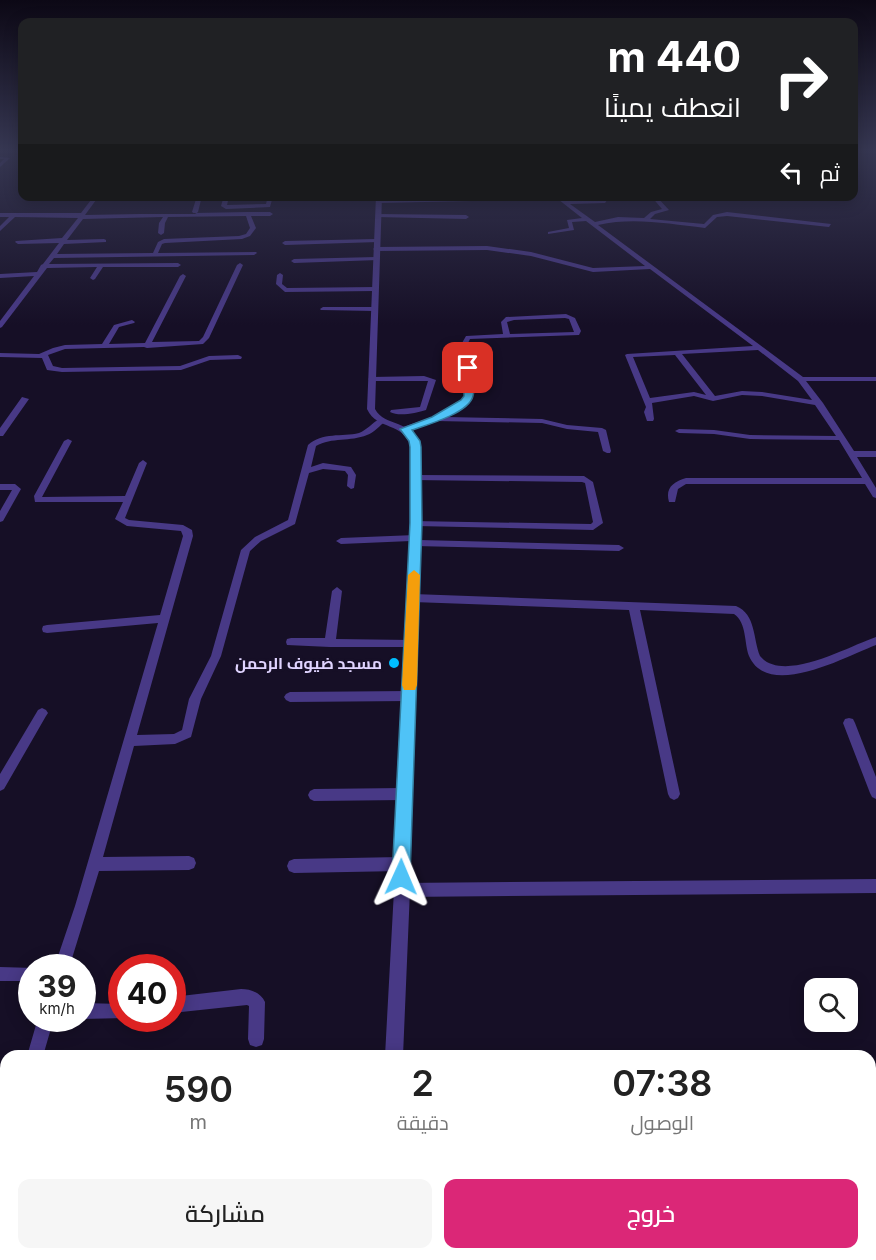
<!DOCTYPE html>
<html lang="ar">
<head>
<meta charset="utf-8">
<style>
  body { margin:0; font-family:Inter,Cairo,sans-serif; background:#f6f6f6; color:#222; direction:rtl; height:100vh; display:flex; flex-direction:column; font-size:22px; white-space:nowrap }
  * { box-sizing:border-box; margin:0 }
  p { font-size:20px; color:#767676 }
  .icon { flex:none; width:33px; height:33px; fill:none; stroke:currentColor; stroke-width:2; stroke-linecap:round; stroke-linejoin:round }
  .map { position:relative; flex:1; overflow:hidden; direction:ltr }
  .drawer { position:absolute; left:0px; top:1050px; width:876px; height:210px; display:flex; flex-direction:column; background:#fff; border-radius:18px 18px 0 0; box-shadow:0 3px 15px #0003; direction:rtl }
  .drawer>* { flex:none }
  .guide { position:absolute; left:18px; top:18px; width:840px; height:183px; border-radius:12px; box-shadow:0 3px 15px #0003; direction:rtl; background:#202124; color:#fff; overflow:hidden }
  .buttons { position:absolute; left:804px; top:978px; display:grid; gap:12px }
  .buttons a { display:grid; place-items:center; width:54px; height:54px; border-radius:12px; background:#fff; box-shadow:0 3px 15px #0003; font-size:30px }
  .speed { position:absolute; left:18px; top:954px; display:flex; gap:12px; font-size:30px; font-weight:700; text-align:center }
  .speed>* { display:grid; place-content:center; width:78px; height:78px; border-radius:50%; background:#fff; box-shadow:0 3px 15px #0003; line-height:1 }
  .speed small { font-size:15px; font-weight:400 }
  .speed .limit { border:9px solid #d22; background:#fff; color:#111 }
  .pin { position:absolute; display:grid; place-items:center; width:51px; height:51px; color:#fff; margin:-26px; border-radius:12px; box-shadow:0 3px 9px #0006 }
  .me { position:absolute; width:66px; margin:-33px; rotate:1deg; stroke-linejoin:round; filter:drop-shadow(0 0 4px #0008) }
  .turn { display:flex; align-items:center; gap:21px; height:126px; padding:0 18px; font-size:27px }
  .turn .icon { width:78px; height:78px; stroke-width:2.5 }
  .turn b { display:block; font-size:42px; line-height:51px }
  .then { display:flex; align-items:center; height:57px; padding:0 18px; background:#0003; gap:12px; font-size:22px }
  .eta { display:flex; justify-content:space-evenly; align-items:center; height:102px; text-align:center }
  .eta b { font-size:36px; font-weight:600; line-height:42px }
  .cta { display:flex; gap:12px; margin-top:auto; padding:12px 18px }
  .cta a { flex:1; height:69px; border-radius:12px; background:#db2777; color:#fff; font-size:24px; font-weight:600; line-height:69px; text-align:center }
  .cta a+a { background:#f6f6f6; color:#222 }
  .map>svg:first-child { display:block }
  .lines { fill:none; stroke-linecap:round; stroke-linejoin:round }
  .minor { fill:#483986; fill-rule:evenodd }
  .tertiary { fill:#483986; fill-rule:evenodd }
  .route { fill:#4fc3f7; stroke:#337fa1; stroke-width:1.5 }
  .slow { fill:#f59e0b }
  .poi-dot { fill:#00bdff; stroke:#160f26; stroke-width:2 }
  .labels { text-anchor:middle; stroke-width:6; stroke-linejoin:round; paint-order:stroke }
  .poi-label { font-size:16px; font-weight:bold; fill:#e0d4ff; stroke:#160f26; text-anchor:end }
</style>
</head>
<body>
<div class="map">
<svg width="876" height="1260" viewBox="0 0 876 1260">
  <rect width="100%" height="100%" fill="#160f26"/>
  <g class="lines">
    <path class="minor" d="M0,157L10,158L0,167V163L4,159H0Z
      M94,196H99L85,215L248,212H270L273,214L270,216H251L256,228L250,236L242,239L165,243L162,244L158,253L256,252L257,253L254,255L54,258L49,264L178,263L181,265L178,267H103L95,279L93,280L90,278L97,267L47,268L2,327L0,328V321L34,276L0,278V274L37,272L41,265L43,264L59,243L18,244L15,242L16,241L62,238L78,218L15,217L0,231V226L9,217H0V213H81ZM246,216L250,228L246,234L239,236L164,239L158,242L153,253L57,254L64,244L106,242V240L104,239L67,240L83,219L163,217L159,223L158,233L161,235L164,233L165,223L168,217Z
      M161,196H167V198L162,199Z
      M197,196H202L198,212L195,214L192,212Z
      M224,196H229L227,205L266,204L268,196H273L270,207L226,209L221,206Z
      M554,196H560L566,201L607,200L605,203L570,204L595,222L618,217L644,218L651,212L662,209L651,196H656L669,210L655,214L650,219L704,224L713,215L727,212L831,224L829,227L727,216L717,217L705,228C669,224 634,217 598,225L803,377H876V381H806L823,403L854,451H876V457H857L876,488V498L873,497L865,484H686L678,489L675,502H669C665,488 673,482 686,478H862L839,440L750,439L714,434L679,433L675,431L679,429L714,430L750,435L836,436L815,405L762,396L742,395L713,401L694,396L652,403L654,419L653,421H647L644,412L646,407L625,355L627,354L753,346L650,269L593,272L531,256L487,250L376,251L373,249L376,247L487,246L531,252L593,268L645,266L586,221L572,222L574,230L548,234V232L569,228L567,220L582,218ZM758,350L798,381L812,400L762,392L742,391L715,396L682,354ZM675,355L706,395L694,392L650,398L633,357Z
      M469,198L471,201L379,203L376,201L379,199Z
      M378,214L466,215L469,217L466,219L376,217Z
      M376,239L379,241L378,242L285,245L282,243L285,241Z
      M376,257L378,258V260L294,263L291,261L294,259Z
      M240,263L243,265L209,338L203,344L147,348L144,347L65,349L48,355L53,366L62,368L180,366L209,356L238,355L242,357L241,359L210,360L181,370L62,372L47,370L42,358L0,357V353L39,354L53,348L65,345L102,344L114,325L132,320L135,322L134,323L119,327L109,344L145,343L180,276L183,274L186,276L152,342L199,341L203,337L237,265Z
      M280,273L283,275L282,284L287,288L375,287L378,289L375,291L285,292L276,284L277,275Z
      M323,307H374L377,309L374,311L321,310L320,309Z
      M566,314L575,318L581,331L579,335L470,339L468,343L473,396L468,404L445,417L542,419L567,425L602,428L606,430L611,451L610,453H607L603,451L598,432L567,429L542,423L436,421L409,431H403V427L432,417L462,400L465,396L462,343L466,336L503,334L501,322L506,317ZM565,318L569,319L574,332L510,334L507,322L514,320Z
      M424,376L436,380L426,410C416,413 399,417 390,412L391,410L420,407L428,381H372L368,379L372,377Z
      M22,397L29,399L3,436H0V428Z
      M379,419H382L386,421C380,425 374,433 367,435C350,442 332,437 316,446L311,467L323,463L351,467L356,475L354,488L351,489L347,486L348,475L345,471L323,469L309,473L295,524L261,541L250,551L221,656L201,699L191,737L175,744L134,746L103,857L189,856L194,858L196,863L194,868L189,870L99,871L69,968H54L75,906L158,623L47,633L43,632L42,629L43,626L47,625L160,615L183,536L181,531L127,526L115,519L123,502H35L34,496L64,441L68,439L72,441L42,497L125,496L139,463L143,460L147,463L125,518L129,520L183,525L192,530L193,536L137,735L174,734L182,730L189,699L211,656L241,550L255,537L288,520L308,445C322,432 342,437 359,433C367,430 372,423 379,419Z
      M416,475L584,476L593,482L603,523L593,530L416,526L411,523L413,521L591,524L593,522L585,483L582,482L413,480V476Z
      M0,484H15L21,489L3,521L0,522V511L12,490H0Z
      M415,535L418,536L419,540L619,545L624,548L619,551L415,546L412,545L411,541L341,544L336,541L341,538Z
      M337,587L342,591L336,639L411,640L415,641L416,644L415,647H330L287,645L286,642L287,639L291,638H325L332,591Z
      M413,594L736,606C756,614 753,639 760,656C783,684 849,646 876,637V645C847,656 768,700 749,656C744,643 747,623 734,614L640,610L680,794L678,798L674,800L670,798L668,794L629,610L413,602L408,598Z
      M409,691L413,693L415,696L413,699L409,701L290,702L286,700L284,697L286,694L290,692Z
      M42,708L46,710L48,713L46,716L4,789L0,791V774L38,710Z
      M849,718L853,719L855,723L876,777V799L872,797L870,793L843,723L845,719Z
      M403,788L407,790L409,794L407,798L403,800L314,801L310,799L308,795L310,791L314,789Z
      M401,857L406,859L408,864L406,869L401,871L294,873L289,871L287,866L289,861L294,859Z
      M876,879V893L402,897L397,895L395,890L397,885L402,883Z
      M0,967L34,968H32V981H0Z
      M241,989C251,989 261,993 265,1002L264,1039L262,1045L256,1047L250,1045L248,1039L249,1006L247,1005L172,1013V997Z
      M82,1003L122,1004V1018H125L82,1019Z
      M38,1018H54L43,1056H27Z
      M870,1073H876V1089H870Z
      M6,1148V1184L0,1187V1151Z
      M0,1217H6V1235H0Z
      M142,1254H160L159,1260H141Z
      M191,1254H210L212,1260H193Z
      M569,1254H587V1260H569Z"/>
    <path class="tertiary" d="M376,196H382L375,409C385,428 411,417 421,448L420,543L410,794V890L403,1056H385L394,890L396,794L410,543L411,448C403,420 378,432 367,409Z
      M376,1254H396V1260H374Z"/>
  </g>
  <linearGradient id="sky" x2="0" y2="1"><stop stop-color="#0c0815"/><stop offset="0.46" stop-color="#363752"/><stop offset="1" stop-color="#363752" stop-opacity="0"/></linearGradient>
  <rect width="876" height="325" fill="url(#sky)"/>
  <path class="route" d="M468,365L473,368C473,376 476,388 473,396C469,413 427,425 412,430L420,441L421,447L422,523L410,877L408,883L401,886L395,883L392,877L410,523V447L409,441L400,429L432,417L461,400L464,396L463,368Z"/>
  <path class="slow" d="M414,570L420,575L417,685L415,690H404L402,685L408,575Z"/>
  <circle class="poi-dot" cx="394" cy="663" r="6"/>
  <g class="labels">
    <g class="poi-label">
      <text x="382" y="669">مسجد ضيوف الرحمن</text>
    </g>
  </g>
</svg>
<div class="buttons">
<a><svg class="icon" aria-label="search" viewBox="0 0 24 24"><circle cx="10" cy="10" r="6"/><path d="M15 15l6 6"/></svg></a>
</div>
<div class="speed"><div>39<small>km/h</small></div><div class="limit">40</div></div>
<div class="pin" style="left:468px;top:368px;background:#d93025"><svg class="icon" aria-label="arrive" viewBox="0 0 24 24"><path d="M6 21V4h12l-3 4 3 4H6"/></svg></div>
<svg class="me" style="left:401px;top:877px" viewBox="-20 -20 40 40"><path d="M0-17L14 15 0 8-14 15z" fill="#4fc3f7" stroke="#fff" stroke-width="4"/></svg>
<div class="guide">
<div class="turn"><svg class="icon" aria-label="right" viewBox="0 0 24 24"><path d="M7 20v-9h11M14 6l5 5-5 5"/></svg><div><b>440 m</b>انعطف يمينًا</div></div>
<div class="then">ثم<svg class="icon" aria-label="left" viewBox="0 0 24 24"><path d="M17 20v-9H6M10 6l-5 5 5 5"/></svg></div>
</div>
<section class="drawer">
<div class="eta">
<div><b>07:38</b><p>الوصول</p></div>
<div><b>2</b><p>دقيقة</p></div>
<div><b>590</b><p>m</p></div>
</div>
<div class="cta"><a>خروج</a><a>مشاركة</a></div>
</section>
</div>
</body>
</html>
